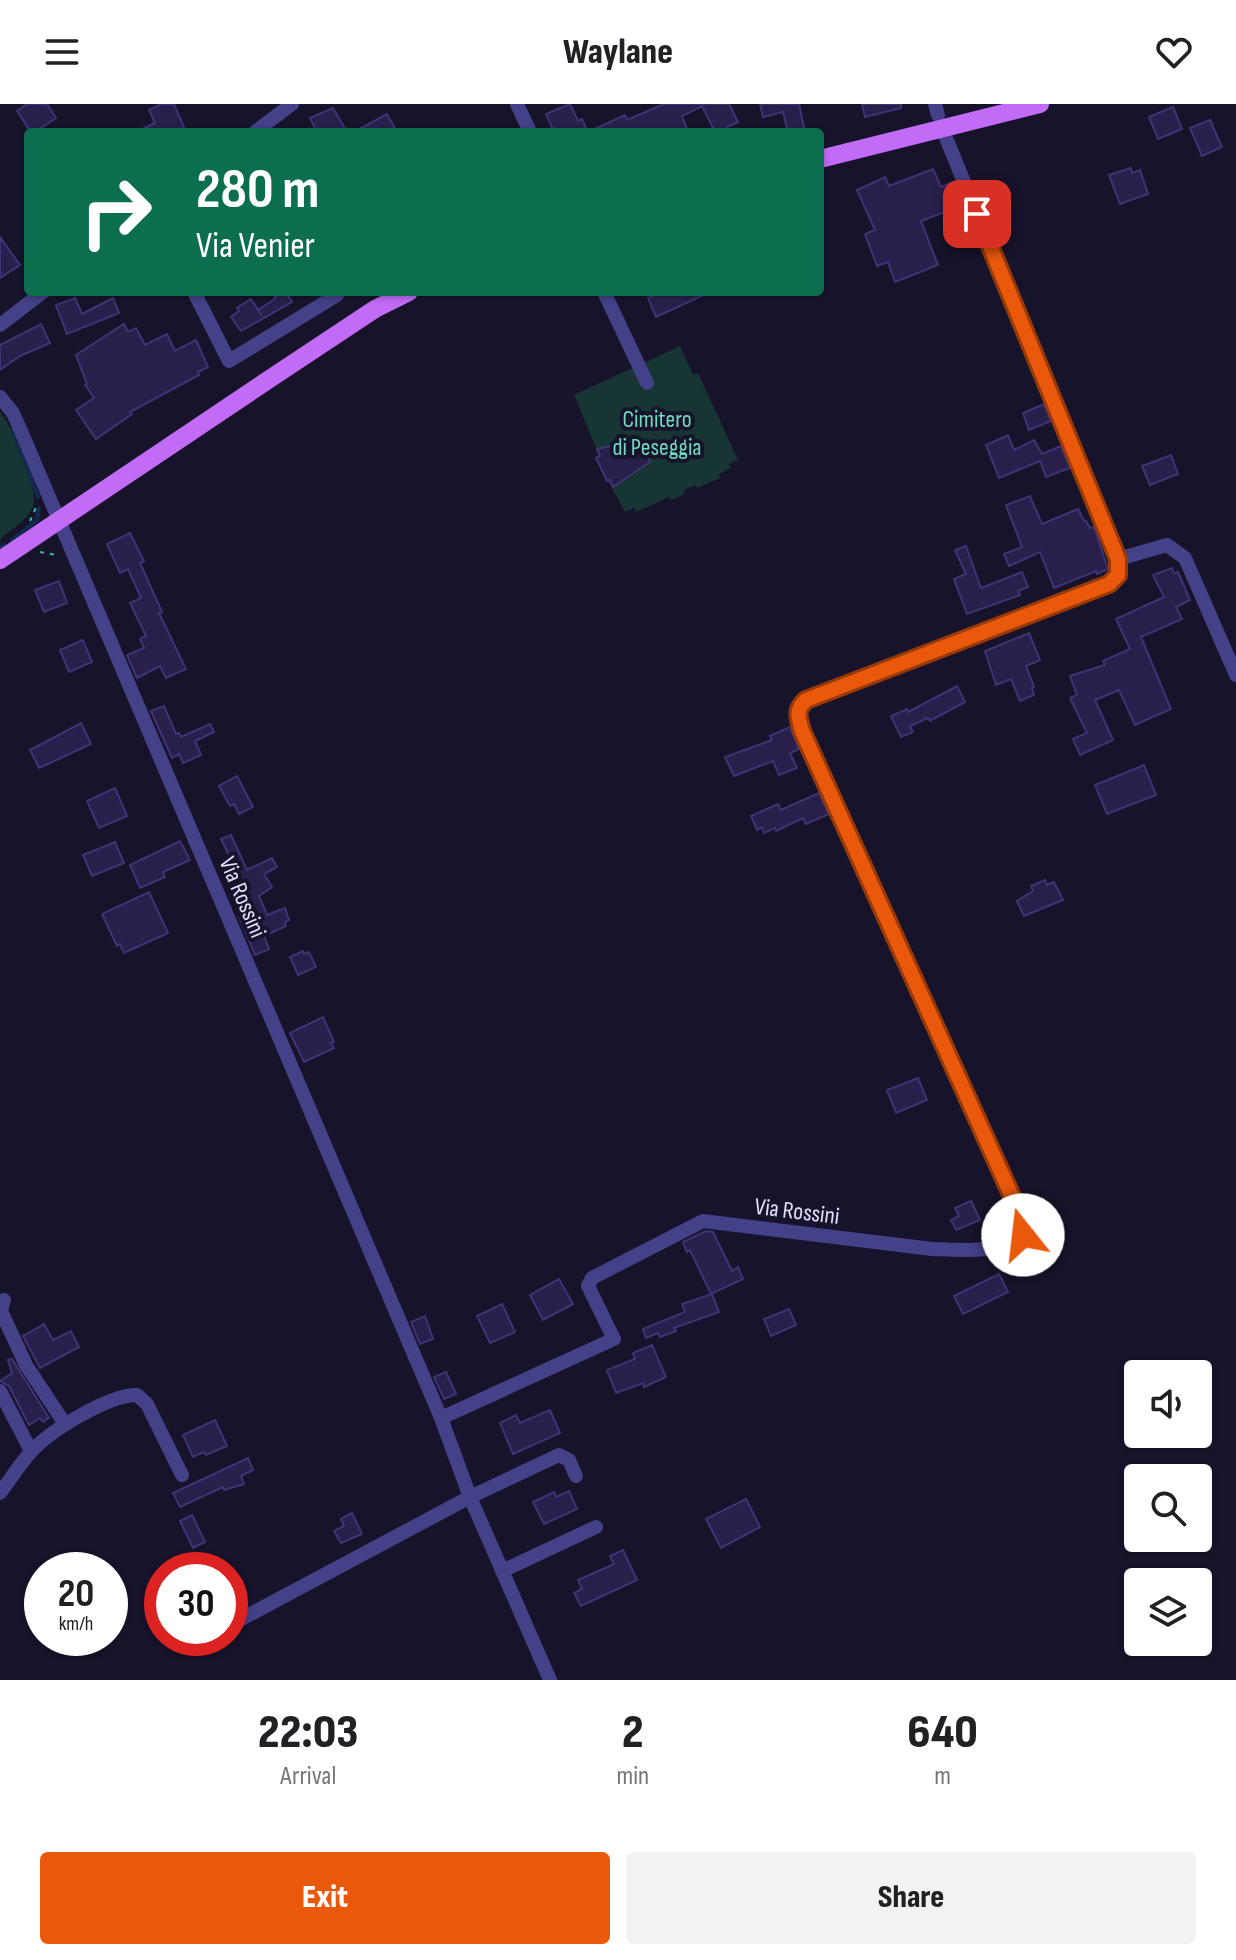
<!DOCTYPE html>
<html lang="en">
<head>
<meta charset="utf-8">
<style>
  body { margin:0; font-family:"Sofia Sans Condensed",sans-serif; background:#f2f2f2; color:#202124; height:100vh; display:flex; flex-direction:column; font-size:30px; white-space:nowrap }
  * { box-sizing:border-box; margin:0 }
  p { font-size:26px; color:#757577 }
  .icon { flex:none; width:44px; height:44px; fill:none; stroke:currentColor; stroke-width:2; stroke-linecap:round; stroke-linejoin:round }
  .map { position:relative; height:1576px; overflow:hidden }
  .details { display:flex; flex-direction:column; background:#fff; flex:1 }
  .details>* { flex:none }
  .hud { position:absolute; left:24px; top:24px; width:800px; height:168px; border-radius:8px; box-shadow:0 2px 6px #0004; background:#0b6e4f; color:#fff; overflow:hidden }
  .tools { position:absolute; left:1124px; top:1256px; display:grid; gap:16px }
  .tools a { display:grid; place-items:center; width:88px; height:88px; border-radius:8px; background:#fff; box-shadow:0 2px 6px #0004; font-size:40px }
  .speed { position:absolute; left:24px; top:1448px; display:flex; gap:16px; font-size:40px; font-weight:700; text-align:center }
  .speed>* { display:grid; place-content:center; width:104px; height:104px; border-radius:50%; background:#fff; box-shadow:0 2px 6px #0004; line-height:1 }
  .speed small { font-size:20px; font-weight:400 }
  .speed .limit { border:12px solid #d22; background:#fff; color:#111 }
  .pin { position:absolute; display:grid; place-items:center; width:68px; height:68px; color:#fff; margin:-34px; border-radius:16px; box-shadow:0 4px 12px #0006 }
  .me { position:absolute; width:88px; margin:-44px; rotate:344deg; stroke-linejoin:round; filter:drop-shadow(0 0 6px #0008) }
  .turn { display:flex; align-items:center; gap:28px; height:168px; padding:0 40px; font-size:36px }
  .turn .icon { width:104px; height:104px; stroke-width:2.5 }
  .turn b { display:block; font-size:56px; line-height:68px }
  .eta { display:flex; justify-content:space-evenly; align-items:center; height:136px; text-align:center }
  .eta b { font-size:48px; font-weight:800; line-height:56px }
  .cta { display:flex; gap:16px; margin-top:auto; padding:16px 40px }
  .cta a { flex:1; height:92px; border-radius:8px; background:#ea580c; color:#fff; font-size:32px; font-weight:800; line-height:92px; text-align:center }
  .cta a+a { background:#f2f2f2; color:#202124 }
  header { display:flex; justify-content:space-between; align-items:center; height:104px; padding:0 40px; background:#fff; font-size:36px; font-weight:800 }
  .map>svg:first-child { display:block }
  .green { fill:#163533 }
  .lines { fill:none; stroke-linecap:round; stroke-linejoin:round }
  .stream { stroke:#122a4f; stroke-width:4 }
  .building { fill:#28204b; stroke:#403375; stroke-width:2 }
  .path { stroke:#38b8af; stroke-width:2; stroke-dasharray:4 6; stroke-linecap:butt }
  .minor { stroke:#434187; stroke-width:14 }
  .major { stroke:#c26bf7; stroke-width:18 }
  .route-casing { stroke:#983908; stroke-width:20 }
  .route { stroke:#ea580c; stroke-width:14 }
  .labels { text-anchor:middle; stroke-width:8; stroke-linejoin:round; paint-order:stroke }
  .park-label { font-size:24px; fill:#6cdbbf; stroke:#17132b }
  .street-label { font-size:24px; fill:#e2defd; stroke:#17132b }
</style>
</head>
<body>
<header><svg class="icon" aria-label="menu" viewBox="0 0 24 24"><path d="M4 6h16M4 12h16M4 18h16"/></svg>Waylane<svg class="icon" aria-label="heart" viewBox="0 0 24 24"><path d="M12 20l-8-8c-3-5 5-10 8-4 3-6 11-1 8 4z"/></svg></header>
<div class="map">
<svg width="1236" height="1576" viewBox="0 0 1236 1576">
  <rect width="100%" height="100%" fill="#17132b"/>
  <path class="green" d="M680,242L693,271L698,269L738,356L729,360L731,364L719,370L720,374L697,384L695,381L684,386L685,390L671,396L669,393L636,408L634,404L625,408L596,354L599,351L574,291Z
    M0,307C12,322 39,385 33,403C27,417 12,425 1,434L0,441Z"/>
  <g class="lines">
    <path class="stream" d="M13,326L38,393
      M12,436L37,416L39,404
      M0,444L4,441"/>
  </g>
  <path class="building" d="M27,0H47L56,14L35,28H31L17,7Z
    M161,0H174L186,28H136L155,19L149,6Z
    M570,0L578,17L582,15L588,28H554L546,10Z
    M664,0H729L738,18L727,23L730,28H715L702,2L682,12L687,25L680,28H588L625,11L627,16Z
    M760,0H799L805,28H788L783,8L763,13Z
    M862,0H901V4L865,13Z
    M1173,3L1182,25L1158,35L1149,13Z
    M333,4L347,28H317L310,14Z
    M387,10L397,28H354Z
    M1210,16L1222,43L1202,52L1190,24Z
    M1131,64L1132,69L1140,66L1148,90L1120,100L1109,71Z
    M933,65L941,83L953,78L963,101L921,117L938,161L895,178L888,158L877,162L865,130L875,126L857,86L885,73L889,82Z
    M0,133L20,161L0,174Z
    M272,188H286L292,198L241,227L231,213L239,207L237,204L251,195L262,212L258,206L276,194Z
    M661,188H710L656,213L648,194Z
    M75,194L82,210L113,194L119,209L67,230L56,201Z
    M41,220L50,239L20,252L0,266V241Z
    M124,220L128,228L136,224L145,241L167,230L175,247L196,236L208,263L198,268L199,271L130,308L132,310L96,335L76,306L94,294L85,281L87,280L76,251Z
    M1044,300L1051,317L1029,326L1023,309Z
    M1008,331L1014,346L1034,336L1042,350L1061,342L1070,364L1046,373L1040,357L999,374L986,341Z
    M639,336L650,358L613,383L610,376L607,377L596,354L600,352L597,345Z
    M1171,351L1178,370L1150,381L1142,362Z
    M1030,392L1042,420L1078,405L1084,417H1086L1090,424L1094,423L1108,465L1097,470L1096,467L1054,484L1040,448L1009,462L1004,450L1022,443L1006,401Z
    M130,429L144,457L140,459L162,508L159,509L186,565L166,574L160,562L137,574L127,551L144,544L140,535L146,532L130,499L141,494L128,465L120,469L107,440Z
    M966,442L981,484L1022,468L1028,483L1018,487L1020,491L967,510L954,475L966,470L955,446Z
    M1172,464L1174,469L1178,468L1190,496L1176,503L1182,515L1141,533L1171,605L1135,621L1119,586L1095,596L1113,636L1080,651L1073,635L1087,629L1070,594L1077,591L1070,572L1105,561L1103,557L1130,545L1116,515L1164,493L1153,471Z
    M59,477L67,499L44,508L35,486Z
    M1029,529L1040,556L1026,562L1034,583L1032,584L1034,591L1020,597L1011,575L996,581L985,547Z
    M83,536L92,558L69,568L60,546Z
    M957,582L965,598L930,617L928,614L910,622L913,628L901,633L891,612L907,605L908,608Z
    M164,602L176,630L179,629L181,633L210,620L214,628L195,637L201,651L183,659L179,650L172,654L151,607Z
    M81,619L91,640L39,664L30,646Z
    M790,623L799,645L790,649L797,664L779,671L773,657L734,672L725,653L772,636L770,632Z
    M1144,661L1156,691L1107,710L1095,681Z
    M237,672L253,703L239,710L234,700L230,702L219,682Z
    M115,684L127,712L99,724L87,697Z
    M819,689L829,710L806,720L803,714L776,727L775,724L764,729L762,723L757,726L751,712L778,700L781,706Z
    M231,731L247,766L272,754L277,763L264,770L272,783L259,792L267,811L285,804L289,816L285,818L286,822L264,832L269,845L255,851L239,813L249,808L240,782L231,786L223,769L235,764L221,735Z
    M180,737L190,756L163,768L165,773L140,784L130,761Z
    M115,738L124,759L92,772L83,751Z
    M1045,776L1047,781L1054,778L1063,796L1024,812L1017,797L1033,787L1031,782Z
    M149,788L168,829L124,849L120,840L117,842L102,810Z
    M303,847L304,850L309,848L316,863L298,871L290,853Z
    M323,913L334,938L331,939L334,944L304,958L290,929Z
    M918,974L927,996L896,1009L887,986Z
    M971,1097L980,1116L956,1126L951,1116L959,1112L955,1104Z
    M706,1127L713,1128L732,1167L738,1163L743,1175L711,1190L690,1146L687,1148L683,1138Z
    M999,1170L1008,1188L963,1210L954,1192Z
    M559,1175L573,1200L543,1216L530,1191Z
    M712,1190L719,1208L674,1224L676,1227L660,1233L658,1229L646,1234L643,1225L685,1208L682,1200Z
    M502,1200L515,1228L490,1239L477,1212Z
    M789,1205L796,1221L771,1232L764,1215Z
    M425,1212L433,1235L420,1240L411,1218Z
    M44,1220L53,1236L71,1227L79,1243L40,1264L23,1232Z
    M652,1241L666,1273L644,1283L643,1279L616,1289L607,1266L635,1255L633,1249Z
    M12,1255L49,1314L43,1318L40,1314L29,1321L9,1282L0,1277L12,1269L8,1256Z
    M446,1268L456,1290L444,1295L434,1273Z
    M550,1306L560,1329L513,1350L500,1319L516,1311L520,1319Z
    M215,1316L227,1342L206,1351L204,1348L193,1353L183,1331Z
    M248,1354L253,1366L241,1372L244,1380L224,1386L223,1383L180,1403L173,1389Z
    M569,1387L577,1405L544,1420L533,1398L554,1388L556,1393Z
    M746,1395L760,1423L721,1444L706,1415Z
    M352,1409L362,1430L341,1439L334,1427L344,1422L341,1415Z
    M192,1411L205,1438L193,1444L180,1417Z
    M623,1446L637,1476L581,1502L574,1489L582,1485L578,1476L614,1460L610,1452Z"/>
  <g class="lines">
    <path class="path" d="M30,417L37,401
      M40,448L57,451"/>
    <path class="minor" d="M517,0L530,28
      M935,0L938,11
      M255,28L292,0
      M194,188L229,257L337,191
      M604,188L647,279
      M0,221L43,188
      M0,293L13,309L21,327L441,1314L470,1393L550,1576
      M1118,455L1167,441L1185,454L1236,571
      M4,1196L1,1207L26,1261L65,1320
      M0,1287L31,1347
      M441,1314L614,1235L588,1182L592,1174L703,1117L932,1145C960,1146 1001,1150 1023,1131L1019,1108L802,627C798,613 795,606 806,596L1109,480L1118,471V455L942,24
      M0,1389C10,1376 19,1361 30,1349C49,1327 108,1291 137,1291L147,1300L182,1371
      M502,1467L596,1423
      M230,1521L470,1393L559,1351L569,1356L576,1372
      M201,1536L205,1534"/>
    <path class="major" d="M820,55L1040,0
      M0,456L268,276L375,205L409,188"/>
  </g>
  <g class="lines">
    <defs>
      <path id="route" d="M977,110L1118,455V471L1109,480L806,596C795,606 798,613 802,627L1019,1108L1023,1131"/>
    </defs>
    <use href="#route" class="route-casing"/>
    <use href="#route" class="route"/>
  </g>
  <g class="labels">
    <g class="park-label">
      <text x="657" y="323">Cimitero<tspan x="657" dy="28">di Peseggia</tspan></text>
    </g>
    <g class="street-label">
      <text transform="translate(243 793) rotate(67)" y="8">Via Rossini</text>
      <text transform="translate(797 1107) rotate(7)" y="8">Via Rossini</text>
    </g>
  </g>
</svg>
<div class="tools">
<a><svg class="icon" aria-label="sound" viewBox="0 0 24 24"><path d="M4 9h4l5-4v14l-5-4H4zM17 9q2 3 0 6"/></svg></a>
<a><svg class="icon" aria-label="search" viewBox="0 0 24 24"><circle cx="10" cy="10" r="6"/><path d="M15 15l6 6"/></svg></a>
<a><svg class="icon" aria-label="layers" viewBox="0 0 24 24"><path d="M12 4l9 5-9 5-9-5zM3 14l9 5 9-5"/></svg></a>
</div>
<div class="speed"><div>20<small>km/h</small></div><div class="limit">30</div></div>
<div class="pin" style="left:977px;top:110px;background:#d93025"><svg class="icon" aria-label="arrive" viewBox="0 0 24 24"><path d="M6 21V4h12l-3 4 3 4H6"/></svg></div>
<svg class="me" style="left:1023px;top:1131px" viewBox="-20 -20 40 40"><circle r="19" fill="#fff"/><path d="M0-13L10 11 0 6-10 11z" fill="#ea580c"/></svg>
<div class="hud">
<div class="turn"><svg class="icon" aria-label="right" viewBox="0 0 24 24"><path d="M7 20v-9h11M14 6l5 5-5 5"/></svg><div><b>280 m</b>Via Venier</div></div>
</div>
</div>
<section class="details">
<div class="eta">
<div><b>22:03</b><p>Arrival</p></div>
<div><b>2</b><p>min</p></div>
<div><b>640</b><p>m</p></div>
</div>
<div class="cta"><a>Exit</a><a>Share</a></div>
</section>
</body>
</html>
